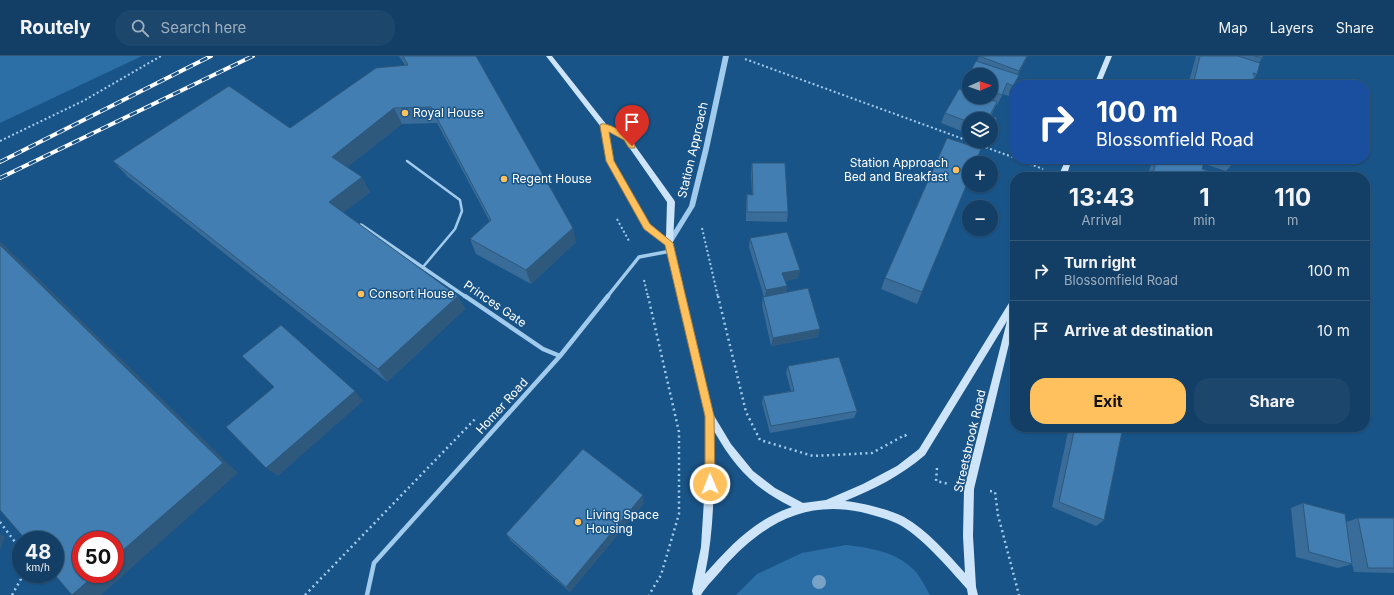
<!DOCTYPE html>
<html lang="en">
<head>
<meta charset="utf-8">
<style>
  body { margin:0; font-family:Inter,sans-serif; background:#1c466c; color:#f1f3f6; height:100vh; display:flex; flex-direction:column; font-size:15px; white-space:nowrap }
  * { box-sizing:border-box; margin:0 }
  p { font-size:13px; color:#9dafbf }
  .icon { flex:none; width:22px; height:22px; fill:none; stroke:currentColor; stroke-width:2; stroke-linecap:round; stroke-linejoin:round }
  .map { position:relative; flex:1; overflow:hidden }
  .details { position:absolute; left:1010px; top:116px; width:360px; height:260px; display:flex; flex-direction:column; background:#133f66; border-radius:16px; box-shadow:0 1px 3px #0004,0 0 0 1px #32587a }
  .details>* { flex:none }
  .banner { position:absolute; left:1010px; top:24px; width:360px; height:84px; border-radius:16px; box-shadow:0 1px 3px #0004,0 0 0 1px #32587a; background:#1a4fa0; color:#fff; overflow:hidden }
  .needle { width:26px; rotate:88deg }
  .fabs { position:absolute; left:962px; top:12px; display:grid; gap:8px }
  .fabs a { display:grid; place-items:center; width:36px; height:36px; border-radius:50%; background:#133f66; box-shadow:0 1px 3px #0004,0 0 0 1px #32587a; font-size:20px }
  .speed { position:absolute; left:12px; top:475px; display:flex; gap:8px; font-size:20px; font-weight:700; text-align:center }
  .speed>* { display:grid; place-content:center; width:52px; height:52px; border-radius:50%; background:#133f66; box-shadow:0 1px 3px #0004,0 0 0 1px #32587a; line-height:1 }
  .speed small { font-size:10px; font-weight:400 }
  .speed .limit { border:6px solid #d22; background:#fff; color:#111 }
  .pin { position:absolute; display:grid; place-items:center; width:34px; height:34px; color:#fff; margin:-41px -17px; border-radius:50% 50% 50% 0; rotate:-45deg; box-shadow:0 0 4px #0007 }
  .pin .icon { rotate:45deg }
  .me { position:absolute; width:44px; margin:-22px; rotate:359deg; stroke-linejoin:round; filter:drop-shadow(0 0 3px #0008) }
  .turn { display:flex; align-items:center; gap:14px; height:84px; padding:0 20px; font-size:18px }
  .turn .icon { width:52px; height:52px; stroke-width:2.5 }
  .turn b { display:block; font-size:28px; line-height:34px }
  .eta { display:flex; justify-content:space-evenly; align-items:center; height:68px; text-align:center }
  .eta b { font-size:24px; font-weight:700; line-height:28px }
  .action { display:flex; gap:8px; margin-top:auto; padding:8px 20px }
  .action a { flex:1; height:46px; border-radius:16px; background:#ffc15d; color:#111; font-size:16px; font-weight:700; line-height:46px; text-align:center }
  .action a+a { background:#1c466c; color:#f1f3f6 }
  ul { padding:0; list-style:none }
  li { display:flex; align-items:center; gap:12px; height:60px; padding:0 20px; border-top:1px solid #32587a }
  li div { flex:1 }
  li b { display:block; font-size:15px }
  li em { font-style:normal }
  header { display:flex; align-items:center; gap:24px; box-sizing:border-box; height:56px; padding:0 20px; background:#133f66; border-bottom:1px solid #32587a }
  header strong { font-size:19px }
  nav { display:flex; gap:22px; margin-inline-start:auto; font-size:14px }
  .search { width:280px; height:36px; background:#1c466c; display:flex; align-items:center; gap:10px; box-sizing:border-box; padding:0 14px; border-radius:16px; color:#9dafbf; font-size:15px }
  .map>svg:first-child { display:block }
  .green { fill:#2c6ea6 }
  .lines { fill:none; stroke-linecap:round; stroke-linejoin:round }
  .path-far1 { stroke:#a1cbed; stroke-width:2; stroke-dasharray:2 2.5; stroke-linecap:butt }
  .path { stroke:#a1cbed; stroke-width:2.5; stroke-dasharray:2 3.5; stroke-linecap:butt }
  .service { stroke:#a1cbed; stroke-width:2.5 }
  .minor-far1 { stroke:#a1cbed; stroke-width:3.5 }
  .minor { stroke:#a1cbed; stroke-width:4.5 }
  .tertiary { fill:#a1cbed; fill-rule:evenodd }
  .secondary { fill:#cee5f9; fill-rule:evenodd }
  .rail-casing { stroke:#fff; stroke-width:4 }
  .rail { stroke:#195488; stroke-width:2.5; stroke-dasharray:8; stroke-linecap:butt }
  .tree { fill:#79a3c6 }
  .wall { fill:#396c98; fill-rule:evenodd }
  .shaded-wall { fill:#2e587c }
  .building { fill:#427eb1; stroke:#2e587c }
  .route { fill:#ffc15d; stroke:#a67d3c }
  .poi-dot { fill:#ffc15d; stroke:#195488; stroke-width:1.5 }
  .labels { text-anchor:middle; stroke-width:3; stroke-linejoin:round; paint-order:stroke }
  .poi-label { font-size:12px; fill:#fff; stroke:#195488; text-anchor:start }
  .street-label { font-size:12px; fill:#fff; stroke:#195488 }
</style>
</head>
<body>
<header>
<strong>Routely</strong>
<div class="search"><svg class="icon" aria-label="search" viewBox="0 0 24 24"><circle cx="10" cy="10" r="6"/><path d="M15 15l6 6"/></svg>Search here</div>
<nav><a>Map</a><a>Layers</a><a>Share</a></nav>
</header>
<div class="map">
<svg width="1394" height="539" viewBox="0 0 1394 539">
  <rect width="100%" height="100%" fill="#195488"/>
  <path class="green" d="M0,0H142L0,67Z
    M846,489C870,492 894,495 913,513C920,519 925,531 930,539H736L757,518L802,497Z"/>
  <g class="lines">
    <path class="path-far1" d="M745,3L1015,102
      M0,85L83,45L161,0
      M1017,103L1043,113
      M617,163L629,185
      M702,172L718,241
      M644,224L648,241"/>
    <path class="path" d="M648,240L679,376V458L661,519L649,539
      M718,240L746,356L760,384L813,400L872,397L905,379L907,381
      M937,412L936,425L949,428
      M990,435L995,436L998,459L1019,539
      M0,466L21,494
      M12,539L21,523V506
      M305,539L477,361"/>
    <path class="service" d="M407,105L460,144L462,155L455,173L423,211"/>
    <path class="minor-far1" d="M361,169L466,241
      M607,241L639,201L671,195"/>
    <path class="minor" d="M465,240L543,293L560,300
      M367,539L374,507L560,300L608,240"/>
    <path class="tertiary" d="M723,0H729L709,93L695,150L671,189L669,190L666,187L689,150L703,93Z"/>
    <path class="secondary" d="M546,0H552L606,68L628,80L674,144L675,146L673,187L713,358L731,388L753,415L775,432L803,447L826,444L863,428L897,410L919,393L1009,247L1015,244V263L974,433L973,480L976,531L978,539H968L967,533C949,513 920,478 896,467C885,462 872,459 861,456C803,444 762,469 724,511C717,520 707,529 701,539H693L692,535L701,491L705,428V360L666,189L644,173L607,105L601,71ZM608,75L624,84L667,146L666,181L650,169L613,105ZM1007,265L964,433L963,480L965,517C947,497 928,475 904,461C889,453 862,447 845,445C874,433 901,420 925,399ZM714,375C735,412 754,432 792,451C755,463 730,490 705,518C715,471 714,423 714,375Z
      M1106,0H1112L1100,29H1094Z
      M1066,103H1072L1066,121H1058Z"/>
    <defs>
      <path id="rail" d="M0,106L211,0
        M0,122L253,0"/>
    </defs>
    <use href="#rail" class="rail-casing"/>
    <use href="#rail" class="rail"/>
  </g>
  <circle class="tree" cx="819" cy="526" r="7"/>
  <path class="wall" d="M399,0H476L576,186L531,228L476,198L470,183L490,166L437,67L402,68L347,111L370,136L343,157L458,240L465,253L387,326L128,121L113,105L290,72L405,9Z
    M979,0H1028L1018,19H1019L1009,40L1003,38L997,49H996L991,60L997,62L991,74V63H969V78L941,67L945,57L962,34L965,26L977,5ZM969,19H991V41H969Z
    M1196,0H1263L1262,2L1259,7L1257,18L1253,25L1266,29H1188Z
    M1153,103H1235L1234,106L1226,115L1204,108L1202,113L1217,121H1147Z
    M752,107L788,156L787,166L746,165V148L747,138L752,139L751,117Z
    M750,182L800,214L798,222L785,225L787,230L786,236L818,281L771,290L762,249L763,241H764L749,191Z
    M885,222L922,236L917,248L881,233Z
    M788,310L857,355L854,362L770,377L762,347L763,340L791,335L786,317Z
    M1069,371H1123L1104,464L1096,470L1052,451Z
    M644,447L570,536L511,485L506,478Z
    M1303,447L1346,466L1358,462H1394V517L1354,516L1351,504L1352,508L1338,512L1296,501L1291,452Z"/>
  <path class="shaded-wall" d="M1027,0H1028L1015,25L1019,15Z
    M394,52L402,68L341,116L332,101Z
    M362,121L370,136L338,161L329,146Z
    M573,172L576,186L531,228L526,214Z
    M0,185L238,417L101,539H72L96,518H115V501L0,189Z
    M800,214L798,222L781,226L782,217Z
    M787,230L785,238L765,242L766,234Z
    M458,240L465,253L387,326L378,313Z
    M820,273L818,281L771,290L773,282Z
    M355,335L363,345L278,420L266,412Z
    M643,439L644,447L570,536L566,531Z
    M0,478L5,480L0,494Z"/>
  <path class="building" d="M403,0H476L573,172L526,214L470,183L491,164L431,51L394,52L332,101L362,121L329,146L458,240L378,313L113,105L229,30L290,72L376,12L408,9Z
    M979,0H1027L1019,15Z
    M1200,0H1238L1260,7L1257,18L1253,17L1255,22L1250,24L1266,29H1193Z
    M1254,0H1263L1262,2Z
    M976,5L1019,19L1013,30L1007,27L1002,39L991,35V19H969V28L965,26Z
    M959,33L969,36V41H982L997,46L990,59L997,62L991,72V63H969V66L945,57Z
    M947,82L981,93L975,107H969V123L922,236L885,222Z
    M1157,103H1205L1202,113L1217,118V121H1152Z
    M1226,103H1235L1234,106Z
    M752,107H785L788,156H747V138L753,139Z
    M787,176L800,214L782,217L787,230L766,234L750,182Z
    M0,189L223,407L115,501V484H81V518H96L72,539L54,518H55V484H26L0,454Z
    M808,232L820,273L773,282L763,241Z
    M281,269L355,335L266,412L226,371L274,331L242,300Z
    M839,301L857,355L771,370L763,340L794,335L788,310Z
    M1075,371H1123L1104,464L1059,446Z
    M583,393L643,439L566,531L506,478Z
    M1303,447L1345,458L1352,508L1309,496Z
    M1358,462H1394V512H1368Z"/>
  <path class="route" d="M601,68C610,66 637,83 635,92H629L624,84L609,76L614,105L650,168L673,187L714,360L715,428L714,432L710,433L707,432L705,428V360L665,189L644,173L606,105L600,70Z"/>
  <g class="poi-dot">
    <circle cx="405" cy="57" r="4"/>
    <circle cx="956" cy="114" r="4"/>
    <circle cx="504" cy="123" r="4"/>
    <circle cx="361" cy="238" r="4"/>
    <circle cx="578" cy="466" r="4"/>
  </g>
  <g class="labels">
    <g class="poi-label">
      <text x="413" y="61">Royal House</text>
      <text x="948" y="111" text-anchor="end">Station Approach<tspan x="948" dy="14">Bed and Breakfast</tspan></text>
      <text x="512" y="127">Regent House</text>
      <text x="369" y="242">Consort House</text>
      <text x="586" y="463">Living Space<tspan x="586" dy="14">Housing</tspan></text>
    </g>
    <g class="street-label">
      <text transform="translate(693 94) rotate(-77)" y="4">Station Approach</text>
      <text transform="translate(495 248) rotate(34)" y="4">Princes Gate</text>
      <text transform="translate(502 350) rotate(-48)" y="4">Homer Road</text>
      <text transform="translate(970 385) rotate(-77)" y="4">Streetsbrook Road</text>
    </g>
  </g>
</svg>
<div class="fabs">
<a><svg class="needle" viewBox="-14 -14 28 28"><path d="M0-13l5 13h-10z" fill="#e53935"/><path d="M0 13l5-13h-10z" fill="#9dafbf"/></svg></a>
<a><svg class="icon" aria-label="layers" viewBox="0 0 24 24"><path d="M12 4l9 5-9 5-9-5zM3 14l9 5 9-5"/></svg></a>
<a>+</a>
<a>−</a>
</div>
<div class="speed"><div>48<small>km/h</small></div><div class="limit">50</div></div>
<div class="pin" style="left:632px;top:90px;background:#d93025"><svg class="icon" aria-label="arrive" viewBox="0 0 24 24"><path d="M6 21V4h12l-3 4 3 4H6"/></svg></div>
<svg class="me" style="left:710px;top:428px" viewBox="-20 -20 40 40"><circle r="17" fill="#ffc15d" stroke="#fff" stroke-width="3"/><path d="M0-11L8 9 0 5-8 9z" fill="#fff"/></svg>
<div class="banner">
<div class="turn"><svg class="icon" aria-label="right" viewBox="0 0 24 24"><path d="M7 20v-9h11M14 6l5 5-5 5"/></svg><div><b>100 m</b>Blossomfield Road</div></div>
</div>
<section class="details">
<div class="eta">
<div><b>13:43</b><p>Arrival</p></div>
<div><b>1</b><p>min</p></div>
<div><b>110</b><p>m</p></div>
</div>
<ul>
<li><svg class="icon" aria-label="right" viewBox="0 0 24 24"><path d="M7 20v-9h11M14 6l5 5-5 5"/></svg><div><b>Turn right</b><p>Blossomfield Road</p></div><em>100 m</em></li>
<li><svg class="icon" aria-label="arrive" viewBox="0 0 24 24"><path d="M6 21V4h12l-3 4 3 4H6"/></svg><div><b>Arrive at destination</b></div><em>10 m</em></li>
</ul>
<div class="action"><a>Exit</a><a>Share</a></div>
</section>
</div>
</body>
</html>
